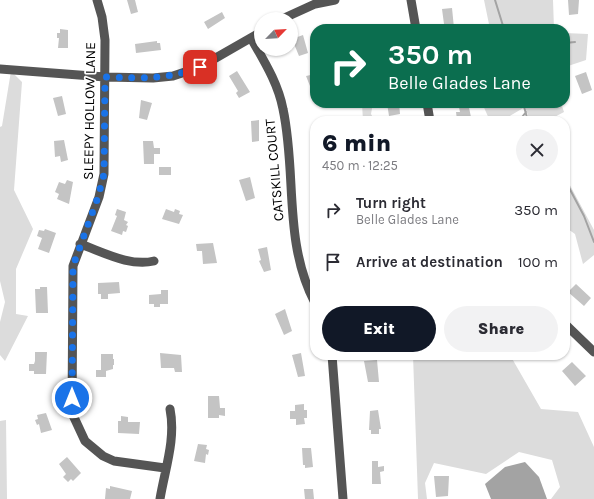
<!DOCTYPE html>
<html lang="en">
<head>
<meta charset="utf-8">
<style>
  body { margin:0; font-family:Karla,sans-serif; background:#f2f2f3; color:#2b2b33; height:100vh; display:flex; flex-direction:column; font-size:15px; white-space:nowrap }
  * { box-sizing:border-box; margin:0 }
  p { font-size:13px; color:#7c7c81 }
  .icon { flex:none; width:22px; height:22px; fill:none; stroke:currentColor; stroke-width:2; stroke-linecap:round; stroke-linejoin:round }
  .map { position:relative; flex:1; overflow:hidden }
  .sheet { position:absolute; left:310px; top:116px; width:260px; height:244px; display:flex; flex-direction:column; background:#fff; border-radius:16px; box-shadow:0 1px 3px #0004 }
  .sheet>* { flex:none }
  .hud { position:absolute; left:310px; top:24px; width:260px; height:84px; border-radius:16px; box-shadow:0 1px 3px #0004; background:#0b6e4f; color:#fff; overflow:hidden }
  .needle { width:26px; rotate:65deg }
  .tools { position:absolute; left:254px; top:12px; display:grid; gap:8px }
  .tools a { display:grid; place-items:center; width:44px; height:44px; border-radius:50%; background:#fff; box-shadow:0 1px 3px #0004; font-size:20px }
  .pin { position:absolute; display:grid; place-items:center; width:34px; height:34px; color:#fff; margin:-17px; border-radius:8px; box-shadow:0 2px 6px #0006 }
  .me { position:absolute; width:44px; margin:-22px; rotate:0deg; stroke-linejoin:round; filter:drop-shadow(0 0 3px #0008) }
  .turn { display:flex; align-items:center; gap:14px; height:84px; padding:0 12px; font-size:18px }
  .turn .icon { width:52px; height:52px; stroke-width:2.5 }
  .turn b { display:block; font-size:28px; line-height:34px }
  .round { display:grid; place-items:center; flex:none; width:42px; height:42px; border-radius:21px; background:#f2f2f3 }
  .summary { display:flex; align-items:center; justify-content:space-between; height:68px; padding:0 12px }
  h1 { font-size:24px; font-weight:800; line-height:30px; color:#111827 }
  .cta { display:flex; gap:8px; margin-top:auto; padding:8px 12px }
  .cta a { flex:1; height:46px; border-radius:24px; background:#111827; color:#fff; font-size:16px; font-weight:800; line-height:46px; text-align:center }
  .cta a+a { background:#f2f2f3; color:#2b2b33 }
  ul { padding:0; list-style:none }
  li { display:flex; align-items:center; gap:12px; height:52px; padding:0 12px }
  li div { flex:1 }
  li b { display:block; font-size:15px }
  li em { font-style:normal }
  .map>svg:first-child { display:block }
  .green { fill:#dcdcdc }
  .water { fill:#a3a3a3 }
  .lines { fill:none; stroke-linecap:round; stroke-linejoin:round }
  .stream { stroke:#a3a3a3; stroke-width:2 }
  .building { fill:#c4c4c4 }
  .minor { stroke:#555; stroke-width:9 }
  .route { stroke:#1a73e8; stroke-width:7; stroke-dasharray:0 12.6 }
  .labels { text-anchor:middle; stroke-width:3.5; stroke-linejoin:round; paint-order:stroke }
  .street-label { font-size:14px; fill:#000; stroke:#fff }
</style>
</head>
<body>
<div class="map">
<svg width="594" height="499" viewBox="0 0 594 499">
  <rect width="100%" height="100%" fill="#fff"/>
  <path class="green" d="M484,0H553L554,29H490Z
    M565,33L588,34L586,60L565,67Z
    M11,71L22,82L14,190L33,229L16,269V314L28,316L5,361L0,355V322L5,302L0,281V127L2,126Z
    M362,103H373L371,114L375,121H363Z
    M482,103H561L564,112L547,121H530L525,107L501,121H490Z
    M565,176L594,230V255L583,264L575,234L565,227Z
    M413,355H510L541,409L578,412L594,447V499H551L560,487L552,460L519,452L486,474L434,463L425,483L427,499H418Z
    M6,420L7,499H0V421Z"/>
  <path class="water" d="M525,462L539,477L547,499H491L485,484L505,467Z"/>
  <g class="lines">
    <path class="stream" d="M495,0L504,29
      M565,43L575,42
      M523,103L528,121
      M519,121L526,112
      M565,180L584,216L594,242"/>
  </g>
  <path class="building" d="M127,0H135L138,12L131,14Z
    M568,0H579L578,14L569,15Z
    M452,8L454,28L432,29V26L444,24L442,9Z
    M222,12L225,18L208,29L204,22Z
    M60,29L68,30V48H58L59,38H57V33H60Z
    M303,35L308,53L299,56L292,39Z
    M157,41V43H160L161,50L136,53L135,44Z
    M237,71L250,92L239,98L236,93L238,91L229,76Z
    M586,72L592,90L582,94L575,76Z
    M315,74V96H314L306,76Z
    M62,96L66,114L58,116L53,98Z
    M141,100L152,103L147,120L139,118Z
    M387,103H399L400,114L389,116Z
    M458,103H468L471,117L457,120L456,112H460Z
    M259,120V141L252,142L251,121Z
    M64,140L68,160L61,162L60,156L55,157L54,141Z
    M143,141H153L154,148H160V154H154V164H144Z
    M159,167H171V175H159Z
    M250,177L255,198L246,201L239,180Z
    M67,180L73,182L69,204L57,199L59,194L55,192L59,182L65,184Z
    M117,209L126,212L124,220L128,222L126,225L128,226L126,232L123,231L122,235L111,231L117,216L115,215Z
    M166,209L174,212L175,209L180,211L179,214L183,215L179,224L162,219Z
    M45,229L56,233L49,253L38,249L42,238L37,236L39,230L44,231Z
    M213,243L217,263L203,264L202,251H197L196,244Z
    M267,247L271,270L264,272L259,261L261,260L258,249Z
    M119,282L120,293L108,294V299H101V294H98V283Z
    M576,284L591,298L584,306L568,292Z
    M40,287H47L48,313H36L35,289H40Z
    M161,290H168V304H160V307H154V304H149V295L161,294Z
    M285,309L292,331L284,335L275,314Z
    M35,352H47L46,374H34V371H29V364H34L35,361Z
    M160,353L181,355L182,372H175L174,368H161Z
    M301,353L305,376L298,377L292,355Z
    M101,354H113V359H114V365H113V369L106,371V377H96V370H101Z
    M377,360L379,382H368L364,361Z
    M572,362L586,376L575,386L562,371Z
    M208,396H219L220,408H225V416L219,415V418H208Z
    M304,404V410H307V418H304L305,424L296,425V419H290V411H295V405Z
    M378,410L381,429H379V434H371V430H369L370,411Z
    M46,413L52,430L41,433L39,424L37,425L35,420L38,419L37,415Z
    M121,416L128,417V422H140L139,434L118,433V421H121Z
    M198,444L207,445L206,449L209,450L208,455L206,454L205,463L194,461Z
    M302,448H311L313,467L305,468V465H303Z
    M67,457L81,473L73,481L71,479L68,482L63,477L66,474L59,464Z
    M372,461H378V467L384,466V471L380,472L381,484H372Z
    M434,476H449L448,496L436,497Z
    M110,486L132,491L130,499H105L106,488L110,489Z
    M304,489H313L314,499H305Z"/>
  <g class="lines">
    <path class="minor" d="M97,0L102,17L105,40L104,174L99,197L73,266L72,413L85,441L103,456L114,461L165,468
      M411,0L416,29
      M282,19L315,4L335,0
      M251,38C264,61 278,83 283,109C297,174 283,242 315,303
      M0,69L105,77L153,78L173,76L200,67L261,32
      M427,103L430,121
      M80,244C103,252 130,267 154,261
      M565,324L594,352
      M332,355L343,499
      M160,499C165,469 176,439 170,409"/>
  </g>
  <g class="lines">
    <path class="route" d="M72,398L73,266L98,197L104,174L105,77C140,78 167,80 200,67"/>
  </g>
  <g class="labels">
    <g class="street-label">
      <text transform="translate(89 111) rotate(-89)" y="5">SLEEPY HOLLOW LANE</text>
      <text transform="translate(274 170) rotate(-95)" y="5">CATSKILL COURT</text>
    </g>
  </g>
</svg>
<div class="tools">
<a><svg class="needle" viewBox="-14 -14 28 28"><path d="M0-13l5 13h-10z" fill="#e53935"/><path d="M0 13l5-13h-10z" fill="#7c7c81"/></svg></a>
</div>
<div class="pin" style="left:200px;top:67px;background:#d93025"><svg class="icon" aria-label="arrive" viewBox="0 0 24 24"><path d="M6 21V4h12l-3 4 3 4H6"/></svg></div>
<svg class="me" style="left:72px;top:398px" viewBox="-20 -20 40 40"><circle r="17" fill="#1a73e8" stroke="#fff" stroke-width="3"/><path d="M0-11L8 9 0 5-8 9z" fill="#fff"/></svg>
<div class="hud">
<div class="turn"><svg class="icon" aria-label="right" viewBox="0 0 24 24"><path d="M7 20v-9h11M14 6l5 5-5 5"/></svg><div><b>350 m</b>Belle Glades Lane</div></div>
</div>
<section class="sheet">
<div class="summary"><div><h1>6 min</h1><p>450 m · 12:25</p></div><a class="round"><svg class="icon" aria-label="close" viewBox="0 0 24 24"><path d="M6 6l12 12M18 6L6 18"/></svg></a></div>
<ul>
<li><svg class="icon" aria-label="right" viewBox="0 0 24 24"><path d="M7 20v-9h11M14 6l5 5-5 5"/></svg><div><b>Turn right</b><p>Belle Glades Lane</p></div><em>350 m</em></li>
<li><svg class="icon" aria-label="arrive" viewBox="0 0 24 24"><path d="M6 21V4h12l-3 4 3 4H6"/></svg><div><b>Arrive at destination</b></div><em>100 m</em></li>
</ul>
<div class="cta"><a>Exit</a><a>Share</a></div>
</section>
</div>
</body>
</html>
